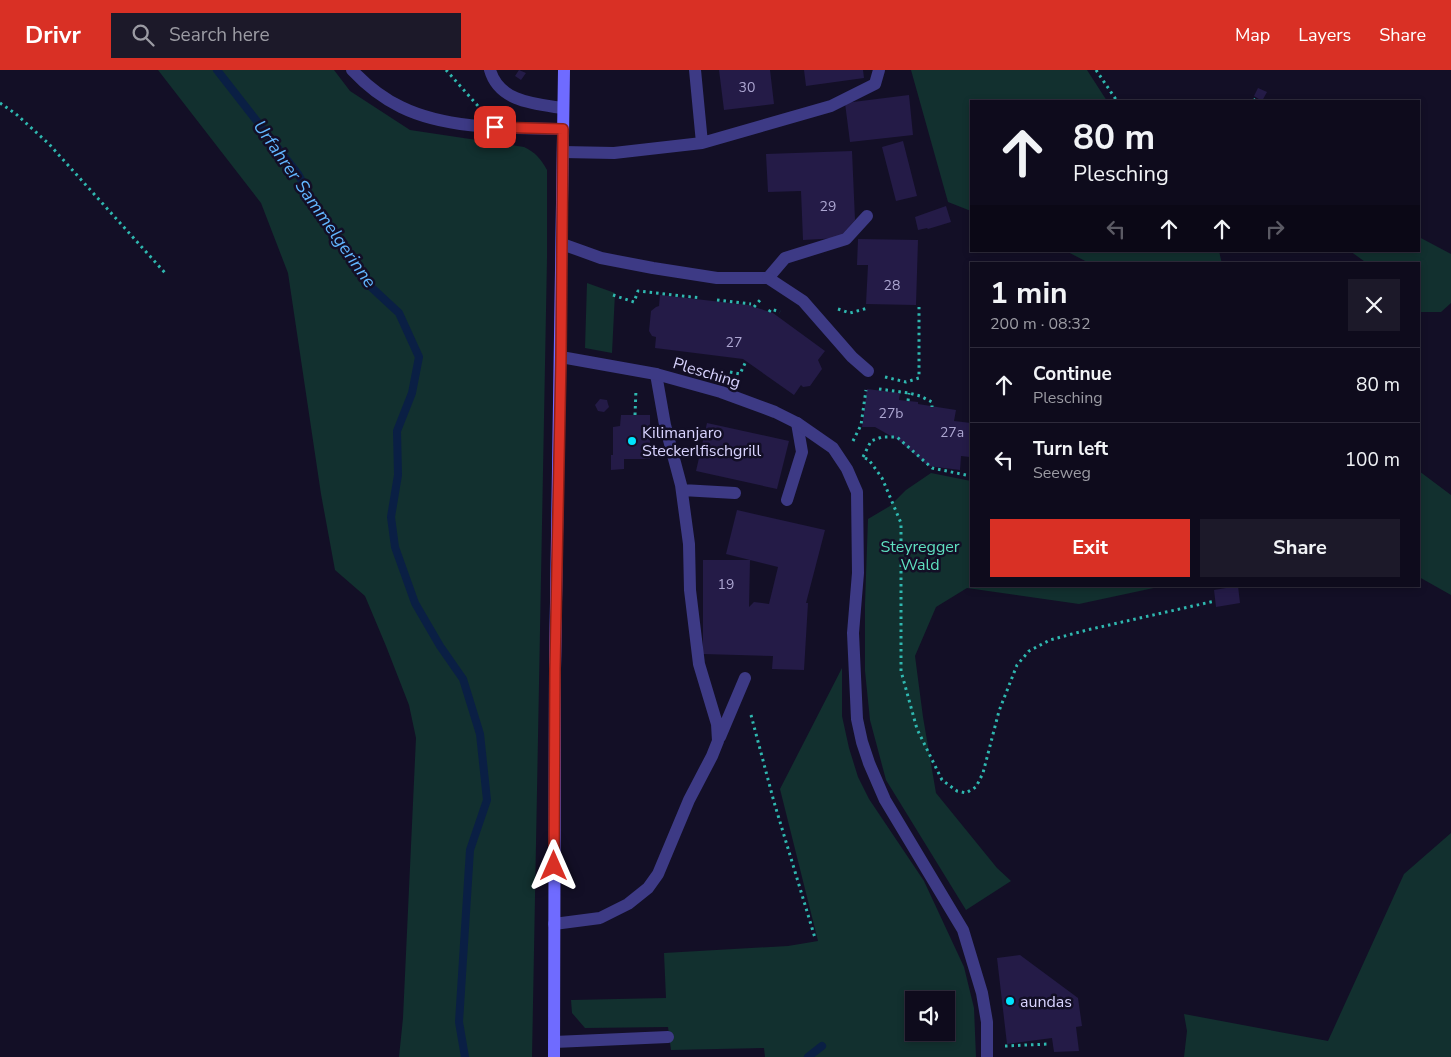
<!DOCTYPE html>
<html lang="en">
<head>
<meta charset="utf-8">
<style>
  body { margin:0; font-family:"Nunito Sans",sans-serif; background:#1c1929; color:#f1f3f6; height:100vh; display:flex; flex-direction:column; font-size:19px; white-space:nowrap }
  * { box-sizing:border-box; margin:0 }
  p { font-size:16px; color:#9b9ba3 }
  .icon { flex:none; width:28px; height:28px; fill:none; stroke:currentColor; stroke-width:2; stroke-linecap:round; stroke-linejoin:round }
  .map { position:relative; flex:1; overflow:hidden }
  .sheet { position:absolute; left:970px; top:192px; width:450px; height:325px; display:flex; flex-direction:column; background:#0e0b1c; border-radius:0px; box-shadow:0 2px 8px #0003,0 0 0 1px #2e2b3b }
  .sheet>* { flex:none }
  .banner { position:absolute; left:970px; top:30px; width:450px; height:152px; border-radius:0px; box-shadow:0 2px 8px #0003,0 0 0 1px #2e2b3b; background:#0e0b1c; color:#f1f3f6; overflow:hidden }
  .controls { position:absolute; left:905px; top:921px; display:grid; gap:10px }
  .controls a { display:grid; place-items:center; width:50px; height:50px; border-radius:0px; background:#0e0b1c; box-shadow:0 2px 8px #0003,0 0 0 1px #2e2b3b; font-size:25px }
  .pin { position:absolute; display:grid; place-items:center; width:42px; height:42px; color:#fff; margin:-21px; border-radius:10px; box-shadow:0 2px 8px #0006 }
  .me { position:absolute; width:55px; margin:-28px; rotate:0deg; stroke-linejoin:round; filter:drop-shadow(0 0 4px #0008) }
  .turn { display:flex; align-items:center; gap:18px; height:105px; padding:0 20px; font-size:22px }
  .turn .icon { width:65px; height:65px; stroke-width:2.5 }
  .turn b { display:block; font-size:35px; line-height:42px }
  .lanes { display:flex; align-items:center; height:48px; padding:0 20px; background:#0003; justify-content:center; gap:25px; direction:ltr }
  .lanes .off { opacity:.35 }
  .round { display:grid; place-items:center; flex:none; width:52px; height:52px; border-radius:0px; background:#1c1929 }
  .summary { display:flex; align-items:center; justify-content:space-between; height:85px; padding:0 20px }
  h1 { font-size:30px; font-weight:700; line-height:38px }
  .cta { display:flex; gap:10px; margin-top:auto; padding:10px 20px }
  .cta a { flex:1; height:58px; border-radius:0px; background:#d93025; color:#fff; font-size:20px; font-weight:700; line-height:58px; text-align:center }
  .cta a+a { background:#1c1929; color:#f1f3f6 }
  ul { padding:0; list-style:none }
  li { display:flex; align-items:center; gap:15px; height:75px; padding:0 20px; border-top:1px solid #2e2b3b }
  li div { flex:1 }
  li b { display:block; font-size:19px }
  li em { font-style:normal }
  header { display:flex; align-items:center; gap:30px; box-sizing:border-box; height:70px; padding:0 25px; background:#d93025; color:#fff }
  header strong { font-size:24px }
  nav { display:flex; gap:28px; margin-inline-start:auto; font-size:18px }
  .search { width:350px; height:45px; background:#1c1929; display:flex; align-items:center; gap:12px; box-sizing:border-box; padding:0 18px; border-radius:0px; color:#9b9ba3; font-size:19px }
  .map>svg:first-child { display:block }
  .green { fill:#12302f; fill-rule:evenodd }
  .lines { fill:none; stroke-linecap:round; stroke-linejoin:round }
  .stream { stroke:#0a1f44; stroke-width:8 }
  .building { fill:#241b47 }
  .path { stroke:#2fb8b0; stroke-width:3; stroke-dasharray:2.5 4; stroke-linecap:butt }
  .lane { stroke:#3d3a85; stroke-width:12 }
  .street { stroke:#3d3a85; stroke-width:12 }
  .secondary { stroke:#6f6bff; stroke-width:12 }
  .route-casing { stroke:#8d1f18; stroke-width:12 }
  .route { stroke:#d93025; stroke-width:9 }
  .poi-dot { fill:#00e5ff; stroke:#130f26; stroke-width:2 }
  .labels { text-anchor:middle; stroke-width:5; stroke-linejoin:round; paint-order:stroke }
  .number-label { font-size:14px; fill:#aca6d1 }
  .street-label { font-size:16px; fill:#d9d4ff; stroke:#130f26 }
  .poi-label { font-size:16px; fill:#d9d4ff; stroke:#130f26; text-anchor:start }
  .park-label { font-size:16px; fill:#5fe0c0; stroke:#130f26 }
  .water-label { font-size:18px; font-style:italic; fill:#62b6ff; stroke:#130f26 }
</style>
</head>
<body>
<header>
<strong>Drivr</strong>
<div class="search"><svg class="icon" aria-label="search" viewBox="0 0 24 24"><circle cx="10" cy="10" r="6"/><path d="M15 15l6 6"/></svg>Search here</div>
<nav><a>Map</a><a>Layers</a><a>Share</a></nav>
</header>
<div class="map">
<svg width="1451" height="987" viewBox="0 0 1451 987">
  <rect width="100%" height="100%" fill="#130f26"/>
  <path class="green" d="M158,0H334L350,21L410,60L524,77C535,82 541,89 547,100V188L532,987H399L403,948L416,668L409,635L386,576L365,526L335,500L321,424L288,203L261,133Z
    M911,0H1087L1107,31H971V141L948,132Z
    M1419,167L1451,184V233L1441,242H1419V194H1368L1350,181H1419Z
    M1066,181H1219L1222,194H1091Z
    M587,213L615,223L612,283L585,278Z
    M1419,401L1451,425V525L1419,507Z
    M931,403L971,411V516H1163L1079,534L967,518L936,537L915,586L923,647L936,723L997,798L1011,811L966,840L886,710L870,650L865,601V534L868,449L890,436L906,420Z
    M842,598V646L849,678L858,707L869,729L924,811L964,897L974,938L976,987H765L764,978L671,980L668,957L585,958L572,943L571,930L666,928L664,883L788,876L818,871L780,719ZM914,930H946V962H914Z
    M1451,763V987H1184L1187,961L1184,944L1328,971L1404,804Z"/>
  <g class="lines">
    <path class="stream" d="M217,0L298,104L325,154L371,217L399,243L419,287L412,323L397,361L398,405L391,447L395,477L415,533L440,576L463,609L480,664L487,730L470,780L459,952L465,987
      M808,987L822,976"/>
  </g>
  <path class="building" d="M519,0L526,3L521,10L515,6Z
    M719,0H770L774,34L724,40Z
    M804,0H863L864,8L806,16Z
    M1258,18L1267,22L1262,31L1254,26Z
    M909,25L913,65L850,72L845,33Z
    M903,71L917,126L896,131L882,77Z
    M852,81L855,150L839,168L803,170L801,121L768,122L766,84Z
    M946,136L951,152L928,159L927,158L918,160L915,147Z
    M858,169L918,170L916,235L866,234L868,195H857Z
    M660,225L748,235L773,243L825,281L818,290L822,299L810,316L803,317L801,315L794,325L743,289L655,278L656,267L652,266L649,261L651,241L656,237L659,236Z
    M867,319L900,323L899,330L918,332V334L956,340L954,351L971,353L970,387L961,386L960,400L928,396L898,370L875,357H862Z
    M600,329L607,330L608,334L609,337L604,342L598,341L595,335Z
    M621,345H650V389H624V399L611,400V385H613V357L620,356Z
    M707,353L789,371L777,419L696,401Z
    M737,440L825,460L806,533H808L804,600L772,599L773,586L703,584V490H750L749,537L754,532L769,534L778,497L726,484Z
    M1238,516L1240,533L1216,537L1214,520Z
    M1020,885L1078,928L1082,956L1076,957L1079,981L1054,982L1052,968L1007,974L997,888Z"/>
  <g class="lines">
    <path class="path" d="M446,0L478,36
      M1096,0L1117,31
      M1254,31L1256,28
      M0,33L16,44L49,74L166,204
      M613,225L634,232L638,221L701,228
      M717,230L751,234
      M754,237L761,229
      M838,239L850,243L868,238
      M769,242L771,239L780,242
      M730,302L740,304L746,291
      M885,307L906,312L919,308V237
      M879,319L909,323L920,326L932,332V337
      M908,331L909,323
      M635,345L636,319
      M853,371L861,355L866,320
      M863,387L871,371L882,367H897L932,398L971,406
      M865,388L869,390L882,408L901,453V601L917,659L942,710L957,721L966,723L976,717L983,703L999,641L1017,595L1029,581L1050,570L1087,560L1215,531
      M751,645L774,732L815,868
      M1005,976L1049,974"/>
    <path class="lane" d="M490,0C499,32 535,34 562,38
      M695,0L702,73
      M563,82L614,83L702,73L831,36L875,14L879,0
      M562,174L601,188L653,198L717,208H768L785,188L846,169L867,146
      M682,420L735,423
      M787,430L802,382L797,353
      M720,667L745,608
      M554,854L600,848L628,834L648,818L658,804L689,730L712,686L718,671L717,654L699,594L690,520L689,474L681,415L665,355L656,304
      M554,972L668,967"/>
    <path class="street" d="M352,0C366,15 382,28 401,37C448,60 511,58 563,59
      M768,208L803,231L852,287L868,301
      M561,287L656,304L721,322L775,342L797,353L833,378L847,399L857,422L858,503L853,563L857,649L862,672L869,693L885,730L963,860L982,923L987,952V987"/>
    <path class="secondary" d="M554,987L555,599L564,0"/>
  </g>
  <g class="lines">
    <defs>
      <path id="route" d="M495,57L563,59L561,287L555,599L554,796"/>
    </defs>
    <use href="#route" class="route-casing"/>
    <use href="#route" class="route"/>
  </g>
  <g class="poi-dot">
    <circle cx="632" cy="371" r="5"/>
    <circle cx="1010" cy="931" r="5"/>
  </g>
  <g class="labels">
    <g class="number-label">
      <text x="747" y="22">30</text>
      <text x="828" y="141">29</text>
      <text x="892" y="220">28</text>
      <text x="734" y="277">27</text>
      <text x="891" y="348">27b</text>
      <text x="952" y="367">27a</text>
      <text x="726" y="519">19</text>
    </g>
    <g class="street-label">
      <text transform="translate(707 302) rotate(17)" y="6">Plesching</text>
    </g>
    <g class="poi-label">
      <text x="642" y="368">Kilimanjaro<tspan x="642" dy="18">Steckerlfischgrill</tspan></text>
      <text x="1020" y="937">aundas</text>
    </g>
    <g class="park-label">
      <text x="920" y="482">Steyregger<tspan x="920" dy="18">Wald</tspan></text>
    </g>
    <g class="water-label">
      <text transform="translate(315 134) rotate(55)" y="6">Urfahrer Sammelgerinne</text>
    </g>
  </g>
</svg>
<div class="controls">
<a><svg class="icon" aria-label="sound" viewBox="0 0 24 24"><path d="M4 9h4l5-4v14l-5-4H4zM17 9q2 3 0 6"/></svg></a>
</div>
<div class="pin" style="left:495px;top:57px;background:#d93025"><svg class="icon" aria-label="arrive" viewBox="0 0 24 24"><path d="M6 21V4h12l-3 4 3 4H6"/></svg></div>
<svg class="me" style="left:554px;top:796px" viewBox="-20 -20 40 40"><path d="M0-17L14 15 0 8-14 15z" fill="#d93025" stroke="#fff" stroke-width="4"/></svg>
<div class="banner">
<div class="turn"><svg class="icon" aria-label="ahead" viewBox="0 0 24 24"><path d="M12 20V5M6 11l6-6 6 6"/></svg><div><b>80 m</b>Plesching</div></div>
<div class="lanes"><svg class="icon off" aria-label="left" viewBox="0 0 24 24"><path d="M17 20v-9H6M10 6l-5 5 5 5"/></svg><svg class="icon" aria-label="ahead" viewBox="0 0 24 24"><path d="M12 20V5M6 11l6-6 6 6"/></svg><svg class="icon" aria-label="ahead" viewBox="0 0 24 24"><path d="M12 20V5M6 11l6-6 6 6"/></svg><svg class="icon off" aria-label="right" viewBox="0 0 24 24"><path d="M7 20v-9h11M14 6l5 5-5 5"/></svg></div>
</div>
<section class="sheet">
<div class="summary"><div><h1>1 min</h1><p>200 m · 08:32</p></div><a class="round"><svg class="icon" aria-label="close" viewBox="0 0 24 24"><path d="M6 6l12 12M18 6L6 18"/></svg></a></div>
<ul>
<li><svg class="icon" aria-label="ahead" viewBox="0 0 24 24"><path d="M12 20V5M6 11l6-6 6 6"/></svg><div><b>Continue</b><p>Plesching</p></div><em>80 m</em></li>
<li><svg class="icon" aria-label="left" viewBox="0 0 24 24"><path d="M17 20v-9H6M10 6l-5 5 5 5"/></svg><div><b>Turn left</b><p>Seeweg</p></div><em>100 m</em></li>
</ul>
<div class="cta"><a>Exit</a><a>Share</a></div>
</section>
</div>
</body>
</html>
